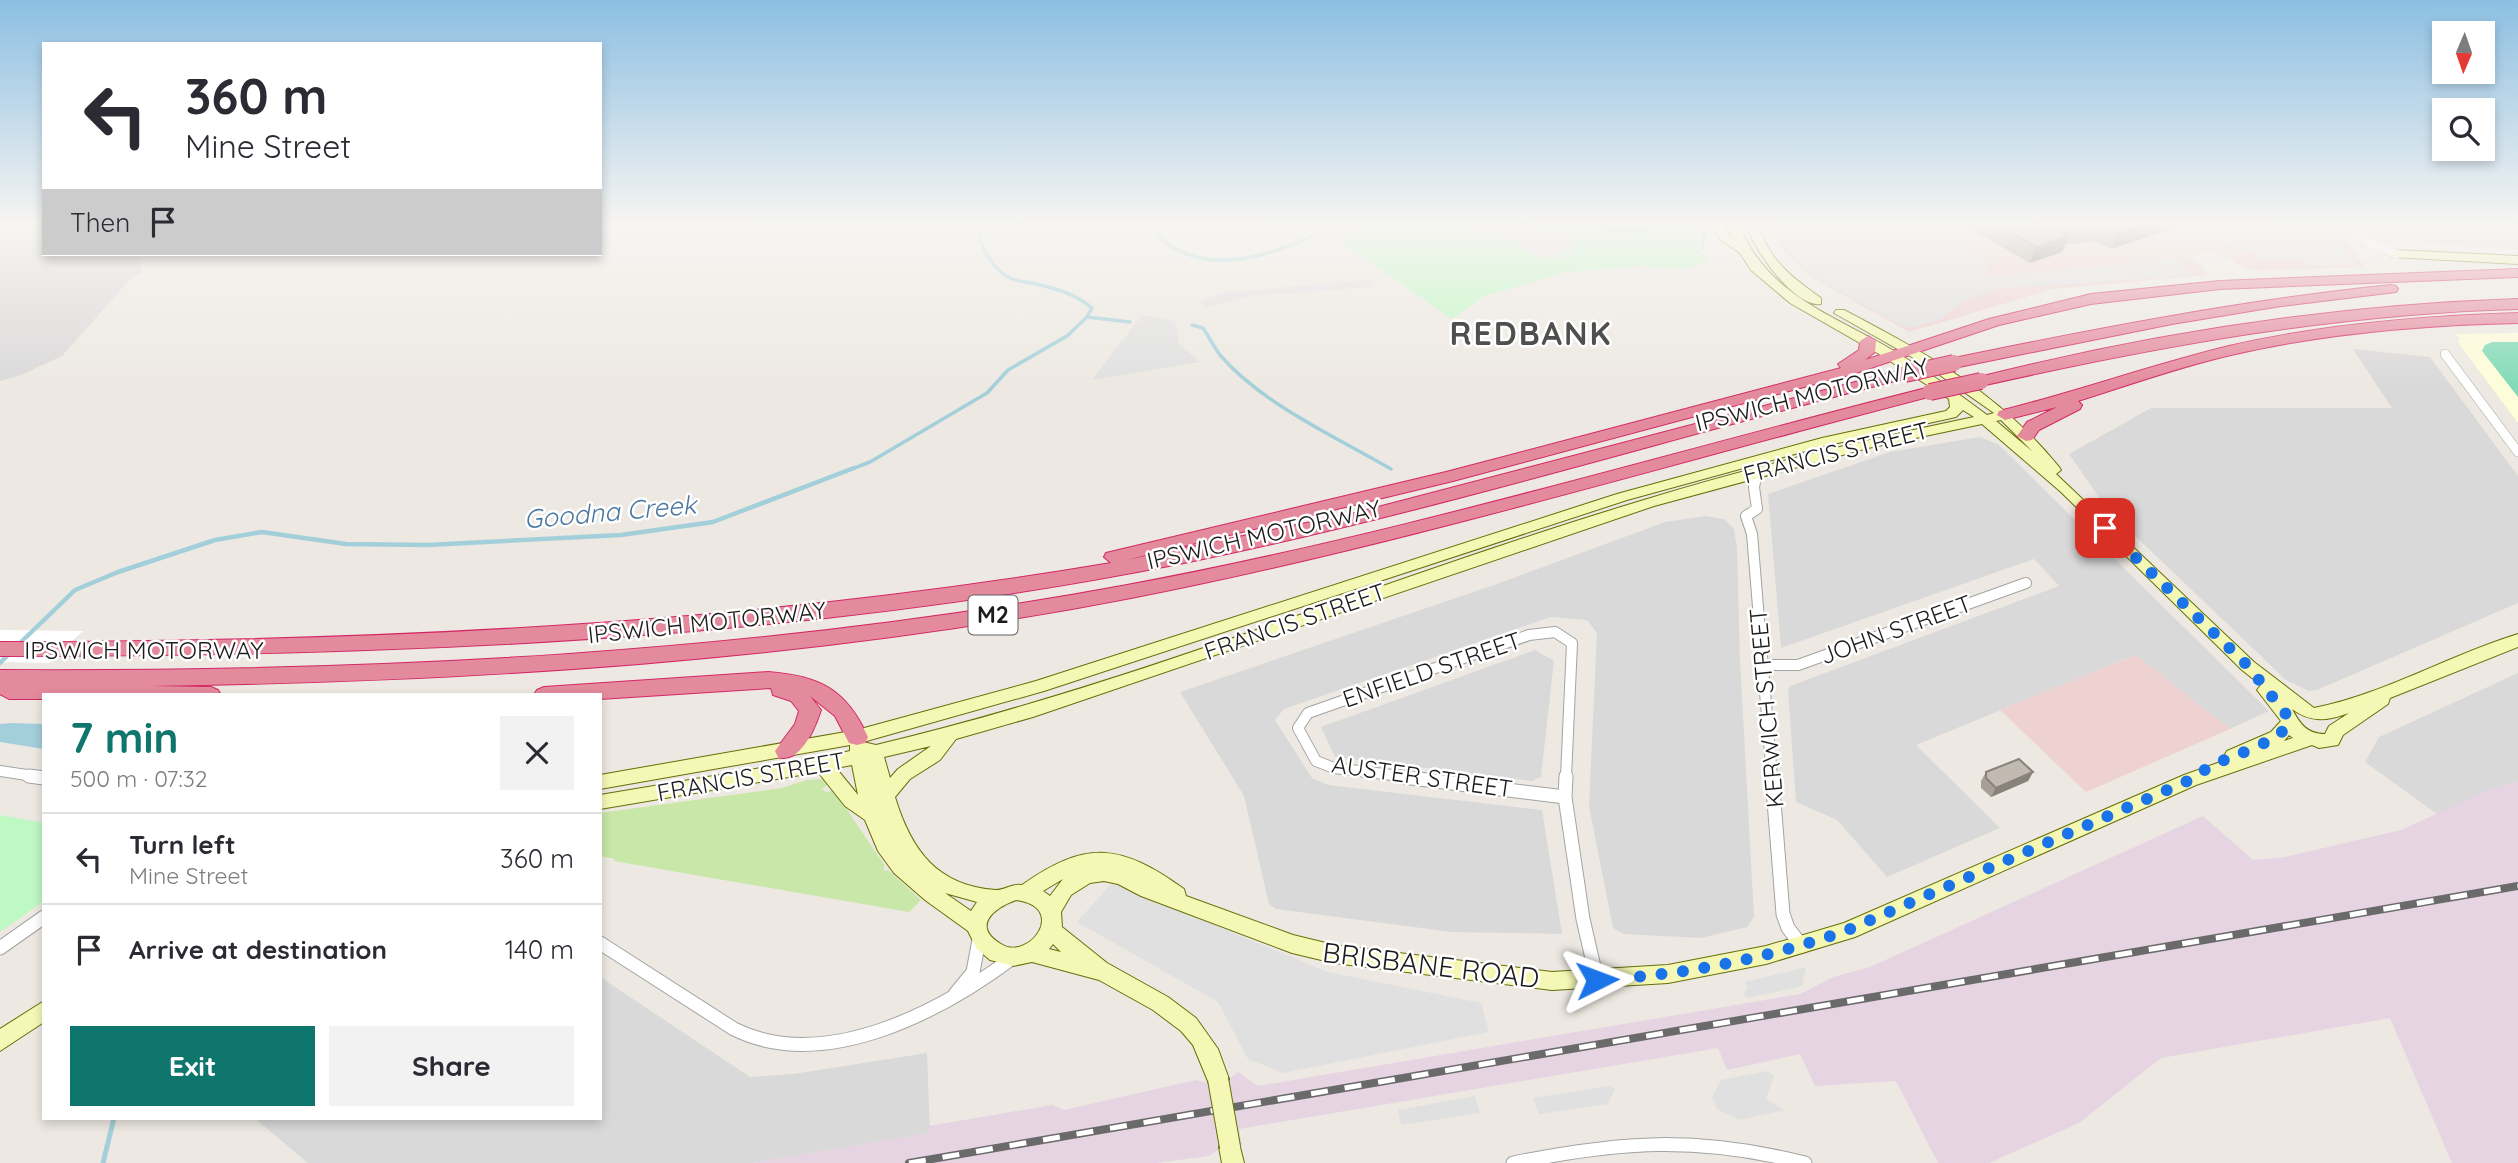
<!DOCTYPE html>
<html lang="en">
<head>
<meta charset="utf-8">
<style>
  body { margin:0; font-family:Quicksand,sans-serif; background:#f2f2f3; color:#2b2b33; height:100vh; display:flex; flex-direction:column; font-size:26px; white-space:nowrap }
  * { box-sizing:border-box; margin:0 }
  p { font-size:23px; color:#7c7c81 }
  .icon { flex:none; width:38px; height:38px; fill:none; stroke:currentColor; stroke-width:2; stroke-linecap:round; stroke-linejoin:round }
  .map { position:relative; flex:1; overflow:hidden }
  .sheet { position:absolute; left:42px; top:693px; width:560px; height:427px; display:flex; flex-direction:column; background:#fff; border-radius:0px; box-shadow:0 4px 10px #0003 }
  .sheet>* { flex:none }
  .top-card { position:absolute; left:42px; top:42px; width:560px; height:214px; border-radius:0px; box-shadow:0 4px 10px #0003; background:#fff; color:#2b2b33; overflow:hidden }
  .needle { width:46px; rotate:182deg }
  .fabs { position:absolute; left:2432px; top:21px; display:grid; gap:14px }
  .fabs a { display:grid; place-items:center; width:63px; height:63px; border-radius:0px; background:#fff; box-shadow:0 4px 10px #0003; font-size:35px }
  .pin { position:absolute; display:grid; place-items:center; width:60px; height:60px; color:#fff; margin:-30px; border-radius:14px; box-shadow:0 4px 10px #0006 }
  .me { position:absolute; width:77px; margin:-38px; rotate:87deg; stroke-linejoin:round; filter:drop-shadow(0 0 5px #0008) }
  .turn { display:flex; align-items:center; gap:24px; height:147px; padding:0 28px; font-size:32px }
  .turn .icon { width:91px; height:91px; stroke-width:2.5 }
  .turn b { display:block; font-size:49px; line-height:60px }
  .then { display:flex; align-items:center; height:66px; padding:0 28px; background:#0003; gap:14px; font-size:26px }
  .round { display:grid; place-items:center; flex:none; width:74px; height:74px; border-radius:0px; background:#f2f2f3 }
  .headline { display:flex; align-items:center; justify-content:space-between; height:119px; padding:0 28px }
  h1 { font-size:42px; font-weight:700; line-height:52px; color:#0f766e }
  .primary-button { display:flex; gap:14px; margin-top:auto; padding:14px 28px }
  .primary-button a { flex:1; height:80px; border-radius:0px; background:#0f766e; color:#fff; font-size:28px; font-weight:700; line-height:80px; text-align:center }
  .primary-button a+a { background:#f2f2f3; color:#2b2b33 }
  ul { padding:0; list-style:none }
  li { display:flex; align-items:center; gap:21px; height:91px; padding:0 28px; border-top:2px solid #e1e1e2 }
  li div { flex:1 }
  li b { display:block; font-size:26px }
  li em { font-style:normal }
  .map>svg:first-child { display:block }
  .residential { fill:#dad9d9 }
  .commercial { fill:#eed1d1 }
  .industrial { fill:#e6d4e3 }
  .education { fill:#fefdda }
  .grass { fill:#c8e7a8 }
  .park { fill:#bef8c2 }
  .pitch { fill:#81dbb7 }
  .parking { fill:#e0e0e0 }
  .water { fill:#a3cfda }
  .pier { fill:#fff }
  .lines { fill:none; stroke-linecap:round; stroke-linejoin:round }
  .stream-far2 { stroke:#a3cfda; stroke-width:3.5 }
  .stream-far1 { stroke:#a3cfda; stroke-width:4.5 }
  .stream { stroke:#a3cfda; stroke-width:5 }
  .street-far2-casing { stroke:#a3a3a3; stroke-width:10 }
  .street-far1-casing { stroke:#a3a3a3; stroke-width:12 }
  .street-casing { stroke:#a3a3a3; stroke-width:15 }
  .secondary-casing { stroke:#666f07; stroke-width:2 }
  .highway-casing { stroke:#d32765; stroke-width:2 }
  .street-far2 { stroke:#fff; stroke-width:9 }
  .street-far1 { stroke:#fff; stroke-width:10 }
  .street { stroke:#fff; stroke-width:13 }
  .secondary { fill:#f5f8b5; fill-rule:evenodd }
  .highway { fill:#e48a9d; fill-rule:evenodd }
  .rail-casing { stroke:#6a6a6a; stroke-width:8 }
  .rail { stroke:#fff; stroke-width:5; stroke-dasharray:17; stroke-linecap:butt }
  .secondary-bridge-casing { stroke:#666f07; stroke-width:22; stroke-linecap:butt }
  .highway-bridge-casing { stroke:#d32765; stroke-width:18; stroke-linecap:butt }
  .secondary-bridge { stroke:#f5f8b5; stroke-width:20 }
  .highway-bridge { stroke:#e48a9d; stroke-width:16 }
  .wall { fill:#a79f98 }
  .shaded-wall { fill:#88827c }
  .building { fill:#c2b9b1; stroke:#88827c; stroke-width:2 }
  .route { stroke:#1a73e8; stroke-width:12; stroke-dasharray:0 21.6 }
  .labels { text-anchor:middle; stroke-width:5; stroke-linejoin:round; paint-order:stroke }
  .shield { fill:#fff; stroke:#606060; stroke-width:2 }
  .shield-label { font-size:23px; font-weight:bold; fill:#1c1c1c }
  .street-label { font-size:24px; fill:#1c1c1c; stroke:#fff }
  .water-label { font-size:26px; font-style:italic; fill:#4877a1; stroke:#fff }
  .near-street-label { font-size:28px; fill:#1c1c1c; stroke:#fff }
  .district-label { font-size:32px; font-weight:bold; letter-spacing:2px; fill:#4f4f4f; stroke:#fff }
</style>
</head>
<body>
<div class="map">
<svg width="2518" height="1163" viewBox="0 0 2518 1163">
  <rect width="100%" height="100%" fill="#ede9e2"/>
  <path class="residential" d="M0,224H44V254H137L143,273L133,276L62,356L21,375L0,381Z
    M2370,224H2518V249L2383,240Z
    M2353,349L2430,357L2518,476V603L2317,690L2309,691L2286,680L2108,510L2069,454L2151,408H2392Z
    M1980,437L1999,445L2269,711L2230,729L2135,655L1916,745L2000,828L1887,877L1837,820L1796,802L1788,691L1790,686L2059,586L2034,559L1781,648L1768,494L1890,452Z
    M1706,516L1724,519L1734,529L1737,548L1740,660L1754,917L1747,927L1701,938L1624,934L1613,928L1589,806L1597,633L1587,620L1551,617L1284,709L1275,720L1312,778L1328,785L1542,810L1562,934L1452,932L1276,909L1269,904L1244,796L1180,692L1494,585L1665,522Z
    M1535,650L1554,661L1541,777L1532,781L1335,757L1321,727Z
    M2518,673V782L2491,789L2437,814L2365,762L2379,737Z
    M600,977L750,1077L793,1074L927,1053L930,1133L752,1163H308L254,1118H600Z"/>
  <path class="commercial" d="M1771,224H2333L2363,264L2362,267L2258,271L2248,269L2214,251L2187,257L2202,265L2207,275L2053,289L1909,332L1813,278L1786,254L1776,240Z
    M2136,655L2230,729L2086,792L2000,710Z"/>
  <path class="industrial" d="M2518,782V1163H2452L2390,1018L2161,1058L2079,1123L1989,1163H1938L1896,1081L1815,1086L1800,1054L1727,1070L1718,1048L1239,1129L1242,1146L1218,1150L1209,1156L1156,1163H752L929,1133V1126L1052,1105L1064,1110L1196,1080L1207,1083L1230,1078L1238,1072L1258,1086L1800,994L1833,977L1870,967L2203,816L2253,860L2285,857L2401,830L2491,789Z"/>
  <path class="education" d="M2518,333V423L2457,341L2461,340L2456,334Z"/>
  <path class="grass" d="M822,779L830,783L822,789L827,793L833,789L885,866L883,868L885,871L888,870L921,900L909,912L614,861L615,859L600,856V813L782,788L807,780Z"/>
  <path class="park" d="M1368,224H1696L1701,230L1699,250L1709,262L1683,269L1642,266L1568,272L1484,296L1452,319L1337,239Z
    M0,815L44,823V901L0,932Z"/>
  <path class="pitch" d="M1588,224H1645V235L1587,229Z
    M2492,342H2518V397L2482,351L2485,345Z"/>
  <path class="parking" d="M1476,224L1574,235L1573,253L1561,252L1562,260L1532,255L1521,249L1519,241L1474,236Z
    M1774,224H1930L1964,246L1990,268L1983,271L1990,276L2015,278L2012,274L2158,262L2171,258L2192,273L2184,272L2188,276L1993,289L1960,303L1941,319L1911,328L1900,325L1815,277L1784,247Z
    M2260,224H2324L2356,264L2315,266L2291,256L2270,260L2225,242L2260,227Z
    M1368,280L1373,287L1245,297L1208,308L1198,302L1220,293Z
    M1142,315L1175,321L1179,344L1200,362L1092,380Z
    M1112,883L1328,972L1481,1003L1489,1032L1283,1073L1248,1059L1218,1002L1077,922Z
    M1806,967L1802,986L1749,998L1743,995L1748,987L1745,982Z
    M1767,1071L1774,1075L1766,1099L1784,1110L1739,1120L1717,1109L1712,1097L1721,1080Z
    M1609,1086L1615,1089L1608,1104L1539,1114L1533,1098Z
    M1475,1096L1480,1113L1401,1125L1398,1110Z"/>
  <path class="water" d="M12,723L44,724V749L0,742V724Z"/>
  <path class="pier" d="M0,630L83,631L49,663L0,662Z"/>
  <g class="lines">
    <path class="stream-far2" d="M1152,224C1157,231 1162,240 1169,245C1221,280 1290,247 1339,224
      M1701,224L1704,232L1702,248
      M1087,317L1130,322
      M1192,325L1203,328C1209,337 1214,347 1220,355C1262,404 1336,437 1391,469
      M849,470L870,462L987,393L1008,370L1067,336L1087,317L1092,308C1074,293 1054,288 1032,283C1025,282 1016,281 1010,278C994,270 975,242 979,224"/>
    <path class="stream-far1" d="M17,646L75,590L118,572L215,540L262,532L346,544L427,545L621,535L713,522L854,468
      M0,663L11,652"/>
    <path class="stream" d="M103,1163L114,1118"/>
    <defs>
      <path id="street-far2" d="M2352,224L2368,242L2396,254
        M2445,354L2518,452"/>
      <path id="street-far1" d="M1757,472L1754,487L1757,509L1746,516L1752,534L1772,777
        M1763,665H1798L2026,583
        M0,771L40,777
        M1409,777L1334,768L1316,761L1298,728L1308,713L1529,635L1555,632L1572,643L1566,777"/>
      <path id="street" d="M29,776L44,778
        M1395,776L1565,797
        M1772,776L1783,914L1788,928L1802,946
        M1565,797L1583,919L1597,980
        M1565,797L1566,776
        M600,943L734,1029C825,1074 942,1011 1015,956
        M0,948L44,917
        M955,994L973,972L979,940
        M1513,1163C1622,1141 1696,1136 1805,1163"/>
      <path id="secondary" d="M1711,224H1722L1732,238L1727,224H1739C1765,293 1830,314 1889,348C1923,368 1955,391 1987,415L1994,413L1924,364L1834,313L1836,310H1844C1928,354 1999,393 2059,467L2061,470L2056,474L2254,662L2314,708C2385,694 2449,655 2518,634V647L2390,698L2388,704L2343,735L2338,745L2319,748L2312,745L2196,785L1855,937L1766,964L1668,983L1552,990L1334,963L1292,953L1141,896L1118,884L1104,881L1090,883L1071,895L1061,912L1062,927L1107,963L1168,997L1196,1018L1218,1049L1229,1079L1226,1086L1218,1089L1210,1086L1193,1045L1181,1031L1153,1010L1099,980L1032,962L1013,966L990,960L977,949L968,931L925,900L894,873L878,851L865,820L845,806L818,772L600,809V795L815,759L850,751V745L600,789V775L857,730L1036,681L1617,494L1822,438L1946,411L1950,407L1949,399L1879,354L1790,303L1751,270L1740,253L1721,240ZM1963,410L1974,417C1863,440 1752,467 1644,500C1387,577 1138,683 876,745L863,742L1044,691L1627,500L1824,446L1956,417ZM2001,420L2033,452L1996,421ZM1982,424L2061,492L2242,670L2261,685L2257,690L2281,721L2271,732L2227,751L2224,756L2226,760L2184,775L1844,923L1766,946L1668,965L1552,972L1334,945L1293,935L1186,896L1184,889C1121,844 1087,839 1022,885C1013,883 1005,890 996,890C937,886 911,850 895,797L910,779L940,760L956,739L1033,717L1654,506L1868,448ZM2292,709C2311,723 2327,721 2349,713L2329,726L2325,734C2307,734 2300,724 2292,709ZM2289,735L2293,738L2284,741ZM931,746L898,769L890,778L884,757ZM852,765L858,795L836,768ZM1063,879L1050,896L1043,891ZM945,893L977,902L971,911ZM1016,900C1069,907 1029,962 1001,944C971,926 994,908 1016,900ZM1053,944L1061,952L1049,949Z
        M1746,224H1758C1768,259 1793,279 1821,298V304C1794,308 1753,248 1746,224Z
        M2396,250L2518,256V264L2392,257V251Z
        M44,1001V1022L0,1051V1029Z
        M1230,1136L1238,1139L1244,1163H1222L1219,1147L1222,1139Z"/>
      <path id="highway" d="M2518,269V277L2220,289L2091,304L1999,325L1853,374L1453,481L1126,560L1355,513L1905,369L1911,371L1913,374L1911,377C1665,439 1423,515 1174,565C788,641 393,656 0,656V642C372,642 743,625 1111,563L1104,557L1106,553L1446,472L1841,368L1838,364L1859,350L1860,341L1868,336L1876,341L1875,352L1865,360L1989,319L2091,294L2220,281Z
        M2391,285L2396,286L2398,289L2396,292L2281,306L2172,324L1954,368L1946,363L1954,358C2099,328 2244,300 2391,285Z
        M2518,299V309C2335,314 2159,346 1981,386L1973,381L1975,378C2153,333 2335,305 2518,299Z
        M2518,313V323C2422,325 2326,333 2231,355C2179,367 2129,385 2078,401L2082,405L2080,409L2039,430L2032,440L2026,441L2017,436L2027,422L2057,407L2005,420L1997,415L1999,411C2076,392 2151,365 2229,346C2324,324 2421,316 2518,313Z
        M1930,387L1936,389L1938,392L1936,395C1668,464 1402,545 1131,598C807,661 479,681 150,686L211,687L218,690L221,695H44V699H9L0,694V670C378,672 755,654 1127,585C1398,535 1663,454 1930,387Z
        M768,672C820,676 846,689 868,737L865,743L857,745L849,743L835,716L810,696L821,710C815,728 801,764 778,757L775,751L795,724L799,711L791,701L773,695L771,688L600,699V695H534L537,690L544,687Z"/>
    </defs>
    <use href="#street-far2" class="street-far2-casing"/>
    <use href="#street-far1" class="street-far1-casing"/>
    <use href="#street" class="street-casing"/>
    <use href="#secondary" class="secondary-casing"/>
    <use href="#highway" class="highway-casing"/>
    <use href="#street-far2" class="street-far2"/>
    <use href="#street-far1" class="street-far1"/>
    <use href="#street" class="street"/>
    <use href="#secondary" class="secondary"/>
    <use href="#highway" class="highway"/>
    <defs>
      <path id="rail" d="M909,1163L2518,886"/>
    </defs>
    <use href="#rail" class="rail-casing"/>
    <use href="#rail" class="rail"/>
    <defs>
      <path id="secondary-bridge" d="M1218,1079L1230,1147"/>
      <path id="highway-bridge" d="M1905,374L1954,363
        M1930,392L1981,381"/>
    </defs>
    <use href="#secondary-bridge" class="secondary-bridge-casing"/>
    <use href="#highway-bridge" class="highway-bridge-casing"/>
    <use href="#secondary-bridge" class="secondary-bridge"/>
    <use href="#highway-bridge" class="highway-bridge"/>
  </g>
  <path class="wall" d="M1962,224H2185L2111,249L2097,242L2066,244L2062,252L2030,263Z
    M1986,772H2033L2028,781L1991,797L1981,788V781Z"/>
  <path class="shaded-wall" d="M2144,224H2185L2111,249L2118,233Z
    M2069,236L2062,252L2030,263L2036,247Z
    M2033,772L2028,781L1991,797L1996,788Z"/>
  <path class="building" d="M1996,224H2144L2118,233L2104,226L2055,229L2069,236L2036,247Z
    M2019,759L2033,772L1996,788L1986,778V772Z"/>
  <linearGradient id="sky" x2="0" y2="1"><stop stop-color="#8cbfe2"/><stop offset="0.58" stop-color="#f7f5f2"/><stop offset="1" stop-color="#f7f5f2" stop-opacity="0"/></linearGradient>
  <rect width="2518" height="387" fill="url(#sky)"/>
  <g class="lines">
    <path class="route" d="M1597,980C1683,975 1767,959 1848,930L2190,780C2199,774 2208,767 2218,763C2235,754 2290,739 2289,718L2248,666L2105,528"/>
  </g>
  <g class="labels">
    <rect class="shield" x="968.5" y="595.5" width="49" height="39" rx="5"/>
    <g class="shield-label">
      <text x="993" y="623">M2</text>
    </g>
    <g class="street-label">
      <text transform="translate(1812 395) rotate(-14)" y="8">IPSWICH MOTORWAY</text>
      <text transform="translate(1836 453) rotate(-14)" y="8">FRANCIS STREET</text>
      <text transform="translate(1264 535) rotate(-13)" y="8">IPSWICH MOTORWAY</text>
      <text transform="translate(1295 622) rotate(-19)" y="8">FRANCIS STREET</text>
      <text transform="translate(707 623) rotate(-6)" y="8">IPSWICH MOTORWAY</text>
      <text transform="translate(1896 630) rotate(-20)" y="8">JOHN STREET</text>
      <text x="144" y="659">IPSWICH MOTORWAY</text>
      <text transform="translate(1432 670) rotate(-19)" y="8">ENFIELD STREET</text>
      <text transform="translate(1767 708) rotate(-95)" y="8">KERWICH STREET</text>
      <text transform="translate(751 777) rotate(-10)" y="8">FRANCIS STREET</text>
      <text transform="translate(1422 777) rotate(8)" y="8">AUSTER STREET</text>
    </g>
    <g class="water-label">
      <text transform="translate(610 512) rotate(-5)" y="9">Goodna Creek</text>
    </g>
    <g class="near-street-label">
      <text transform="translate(1431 965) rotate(7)" y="10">BRISBANE ROAD</text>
    </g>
    <g class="district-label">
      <text x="1531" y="345">REDBANK</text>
    </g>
  </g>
</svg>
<div class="fabs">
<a><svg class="needle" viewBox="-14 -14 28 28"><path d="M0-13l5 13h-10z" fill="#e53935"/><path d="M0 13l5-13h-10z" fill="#7c7c81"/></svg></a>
<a><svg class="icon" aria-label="search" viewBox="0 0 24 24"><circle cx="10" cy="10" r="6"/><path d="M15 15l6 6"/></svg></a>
</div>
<div class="pin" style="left:2105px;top:528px;background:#d93025"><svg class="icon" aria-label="arrive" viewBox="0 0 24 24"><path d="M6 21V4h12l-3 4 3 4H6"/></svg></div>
<svg class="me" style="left:1597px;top:980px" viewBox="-20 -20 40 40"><path d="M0-17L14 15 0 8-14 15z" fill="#1a73e8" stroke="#fff" stroke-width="4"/></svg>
<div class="top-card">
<div class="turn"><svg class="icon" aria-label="left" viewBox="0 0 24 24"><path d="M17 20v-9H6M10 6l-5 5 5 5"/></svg><div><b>360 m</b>Mine Street</div></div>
<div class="then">Then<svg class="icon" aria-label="arrive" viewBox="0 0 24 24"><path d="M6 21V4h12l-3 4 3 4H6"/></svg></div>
</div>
<section class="sheet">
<div class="headline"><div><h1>7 min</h1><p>500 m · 07:32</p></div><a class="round"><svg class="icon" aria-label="close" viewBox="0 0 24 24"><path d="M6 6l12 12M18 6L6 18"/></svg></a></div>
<ul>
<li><svg class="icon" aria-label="left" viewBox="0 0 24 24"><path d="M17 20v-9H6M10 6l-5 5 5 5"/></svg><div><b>Turn left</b><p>Mine Street</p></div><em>360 m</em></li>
<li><svg class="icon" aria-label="arrive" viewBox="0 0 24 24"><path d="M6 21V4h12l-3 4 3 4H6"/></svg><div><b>Arrive at destination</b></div><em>140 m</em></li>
</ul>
<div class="primary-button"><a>Exit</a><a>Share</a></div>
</section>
</div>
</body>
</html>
